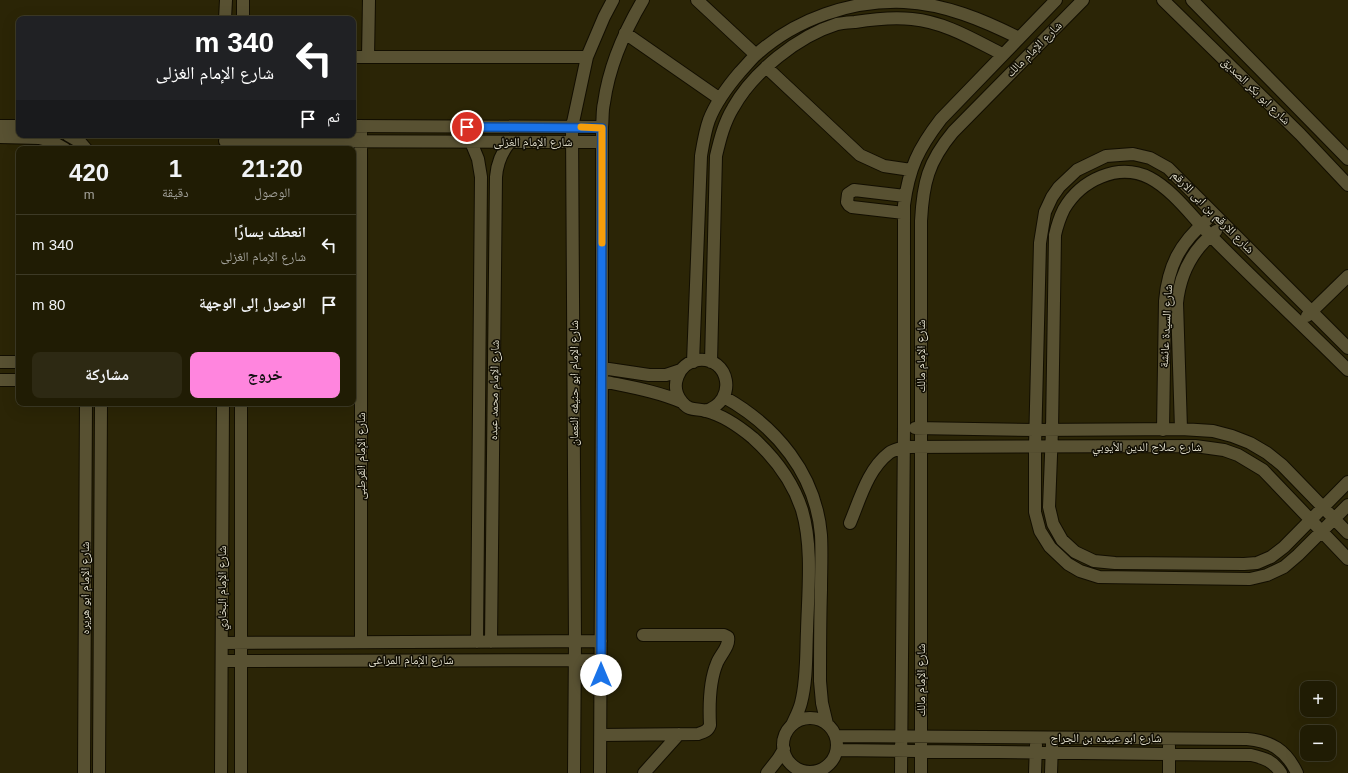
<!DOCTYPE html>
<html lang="ar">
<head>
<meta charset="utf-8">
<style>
  body { margin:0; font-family:Arial,"Noto Naskh Arabic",sans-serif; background:#2d2913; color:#f1f3f6; direction:rtl; height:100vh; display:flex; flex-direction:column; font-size:15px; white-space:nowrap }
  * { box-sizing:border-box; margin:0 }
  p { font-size:13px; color:#a2a19a }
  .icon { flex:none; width:22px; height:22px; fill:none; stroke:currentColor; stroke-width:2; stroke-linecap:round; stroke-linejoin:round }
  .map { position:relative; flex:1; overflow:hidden; direction:ltr }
  .side { position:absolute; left:16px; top:146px; width:340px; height:260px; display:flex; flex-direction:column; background:#201c04; border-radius:8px; box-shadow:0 4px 16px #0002,0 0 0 1px #3d3a26; direction:rtl }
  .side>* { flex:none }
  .top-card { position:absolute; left:16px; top:16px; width:340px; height:122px; border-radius:8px; box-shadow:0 4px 16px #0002,0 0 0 1px #3d3a26; direction:rtl; background:#202124; color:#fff; overflow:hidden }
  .buttons { position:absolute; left:1300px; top:681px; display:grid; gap:8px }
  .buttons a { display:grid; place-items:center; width:36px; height:36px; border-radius:8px; background:#201c04; box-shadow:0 4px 16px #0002,0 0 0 1px #3d3a26; font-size:20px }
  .pin { position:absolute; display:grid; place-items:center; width:34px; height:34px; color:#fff; margin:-17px; border:2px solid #fff; border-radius:50%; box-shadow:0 1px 4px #0007 }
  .me { position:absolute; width:44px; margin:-22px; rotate:0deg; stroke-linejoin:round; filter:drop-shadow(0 0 3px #0008) }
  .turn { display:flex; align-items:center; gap:14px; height:84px; padding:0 16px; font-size:18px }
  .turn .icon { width:52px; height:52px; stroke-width:2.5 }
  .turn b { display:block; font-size:28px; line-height:34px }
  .then { display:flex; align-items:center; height:38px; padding:0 16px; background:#0003; gap:8px; font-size:15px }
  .eta { display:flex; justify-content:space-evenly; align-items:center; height:68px; text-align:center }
  .eta b { font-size:24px; font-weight:800; line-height:28px }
  .cta { display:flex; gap:8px; margin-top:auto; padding:8px 16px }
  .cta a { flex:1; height:46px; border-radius:8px; background:#ff85de; color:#111; font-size:16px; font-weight:800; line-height:46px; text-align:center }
  .cta a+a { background:#2d2913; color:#f1f3f6 }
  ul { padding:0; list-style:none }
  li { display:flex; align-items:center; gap:12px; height:60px; padding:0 16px; border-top:1px solid #3d3a26 }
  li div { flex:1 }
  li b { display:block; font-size:15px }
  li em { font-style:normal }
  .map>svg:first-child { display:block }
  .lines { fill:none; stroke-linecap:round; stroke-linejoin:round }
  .minor-casing { stroke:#120e00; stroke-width:14 }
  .minor { stroke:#585132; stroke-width:12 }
  .route-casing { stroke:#114b97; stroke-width:10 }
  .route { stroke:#1a73e8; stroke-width:7 }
  .slow { stroke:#f59e0b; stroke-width:7 }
  .labels { text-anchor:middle; stroke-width:3; stroke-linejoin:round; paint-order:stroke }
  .street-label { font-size:12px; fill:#dcd9c7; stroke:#110e03 }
</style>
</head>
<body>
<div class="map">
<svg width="1348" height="773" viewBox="0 0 1348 773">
  <rect width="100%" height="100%" fill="#2b2506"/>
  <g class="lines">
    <defs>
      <path id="minor" d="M697,0L756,55
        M1163,0L1300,134L1348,185
        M1192,0L1348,159
        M225,19L226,0
        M243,19V0
        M625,33L720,99
        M353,57H587
        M368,57L369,0
        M766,67L860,155L884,166L911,170
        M0,126H19
        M353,126L602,127
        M68,135L80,142L86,149
        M0,137L39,138L51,141L65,149
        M225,141L601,142
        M471,142L478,159L481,177L477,642
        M904,213L852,207L849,205L847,202L848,194L854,190L905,196
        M1307,316L1348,276
        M1348,348L1168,168L1150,158L1133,154L1106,156L1077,170L1059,187L1052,197L1045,212L1040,243L1035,447V512L1040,531L1050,547L1068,564L1080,571L1099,577L1250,579L1267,575L1284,567L1298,555L1348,505
        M0,362H19
        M693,362L701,156C703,144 705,131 709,120C716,102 728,86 740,72C746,66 751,59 757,54C796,19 851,0 904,2C945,4 983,20 1019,38
        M711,362L716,156C720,139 724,123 733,108C753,72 798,36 837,24C843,23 849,22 855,22C874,19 894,17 912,19C945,22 974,40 1002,54
        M602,368L649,375H666L681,370
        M1348,370C1303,325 1256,282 1211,236C1193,218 1173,190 1150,178C1118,162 1081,180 1064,209C1060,217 1057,226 1055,235L1052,430L1049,507L1053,524L1062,540L1075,552L1094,561L1115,563L1244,564L1257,563L1271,557L1284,547L1348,482
        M0,380H19
        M602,381C630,387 656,391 682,402
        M724,397C776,426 816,474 821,535C822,553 821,572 821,590C820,621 820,651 820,681L822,703L827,724
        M705,411C739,401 729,356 698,360C678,363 669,387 682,402C690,412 697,408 706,411C722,415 741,428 753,438C775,458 793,482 802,510C813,547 808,592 807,631C806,655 807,680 801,703C799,711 795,718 792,725
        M915,428L1035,430L1181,429L1213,431L1232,436L1250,443L1267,453L1282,465L1348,533
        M1181,429L1177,303C1180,274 1193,249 1216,231
        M1163,430L1165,301C1168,266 1180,243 1207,220
        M850,523C860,499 868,469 889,453C893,450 899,449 904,447L1195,446L1224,450L1238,455L1263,470L1348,559
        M361,642V126
        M491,642L496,177C497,163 501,153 510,142
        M222,643L601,641
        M222,661L601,660
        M783 745a27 27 0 1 1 54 0a27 27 0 1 1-54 0Z
        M601,735L698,734C704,732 708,731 710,725C709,705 709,682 717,663C720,655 730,646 728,637L724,635H643
        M836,736L1247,739C1271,741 1286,750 1297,773
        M1169,746V773
        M837,750L1251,755C1265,758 1273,761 1281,773
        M84,773L86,403
        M99,773L101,403
        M221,773L223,403
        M241,773V403
        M574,773L575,641L572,127L587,57L604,17L613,0
        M600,773L602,368V127C603,119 602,111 604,103C609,66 624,32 643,0
        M644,773L679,734
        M767,773L778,759L784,749
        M901,773L904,428V205C909,168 918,149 941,119L1056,0
        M921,773V221C923,183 928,162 953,132L1083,0
        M1035,773L1036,745
        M1051,773L1052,744"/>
    </defs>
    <use href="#minor" class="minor-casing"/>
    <use href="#minor" class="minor"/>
  </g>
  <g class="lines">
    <defs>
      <path id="route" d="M467,127L602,128L601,675"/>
    </defs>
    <use href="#route" class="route-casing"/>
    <use href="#route" class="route"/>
    <path class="slow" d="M581,127L602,128V243"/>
  </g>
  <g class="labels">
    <g class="street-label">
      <text transform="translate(1034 49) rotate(-45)" y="4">شارع الإمام مالك</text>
      <text transform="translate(1256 91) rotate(44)" y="4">شارع ابو بكر الصديق</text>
      <text x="533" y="146">شارع الإمام الغزلى</text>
      <text transform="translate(1213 212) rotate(45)" y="4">شارع الارقم بن ابى الارقم</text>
      <text transform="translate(1166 326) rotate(-87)" y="4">شارع السيدة عائشة</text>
      <text transform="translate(921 356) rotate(-90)" y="4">شارع الإمام مالك</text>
      <text transform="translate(574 383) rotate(-90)" y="4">شارع الإمام ابو حنيفه النعمان</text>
      <text transform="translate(494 390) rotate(-89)" y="4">شارع الإمام محمد عبده</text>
      <text x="1147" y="451">شارع صلاح الدين الأيوبي</text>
      <text transform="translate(361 456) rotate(-90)" y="4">شارع الإمام القرطبى</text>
      <text transform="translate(85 588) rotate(-90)" y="4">شارع الإمام ابو هريره</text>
      <text transform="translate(222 588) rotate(-90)" y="4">شارع الإمام البخاري</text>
      <text x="411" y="664">شارع الإمام المراغى</text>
      <text transform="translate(921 680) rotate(-90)" y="4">شارع الإمام مالك</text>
      <text x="1106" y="742">شارع ابو عبيده بن الجراح</text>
    </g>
  </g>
</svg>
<div class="buttons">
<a>+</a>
<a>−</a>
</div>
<div class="pin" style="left:467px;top:127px;background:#d93025"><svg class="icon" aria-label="arrive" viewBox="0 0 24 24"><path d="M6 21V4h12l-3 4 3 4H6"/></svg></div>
<svg class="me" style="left:601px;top:675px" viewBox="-20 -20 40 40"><circle r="19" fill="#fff"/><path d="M0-13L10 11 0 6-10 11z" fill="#1a73e8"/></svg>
<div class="top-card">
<div class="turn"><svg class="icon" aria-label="left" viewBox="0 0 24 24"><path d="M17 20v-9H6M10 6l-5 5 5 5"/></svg><div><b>340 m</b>شارع الإمام الغزلى</div></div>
<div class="then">ثم<svg class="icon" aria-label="arrive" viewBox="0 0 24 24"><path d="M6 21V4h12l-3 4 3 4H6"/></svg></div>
</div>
<section class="side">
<div class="eta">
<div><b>21:20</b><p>الوصول</p></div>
<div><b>1</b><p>دقيقة</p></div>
<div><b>420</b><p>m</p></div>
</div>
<ul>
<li><svg class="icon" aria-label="left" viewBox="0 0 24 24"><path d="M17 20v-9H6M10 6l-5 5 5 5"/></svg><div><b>انعطف يسارًا</b><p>شارع الإمام الغزلى</p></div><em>340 m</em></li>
<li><svg class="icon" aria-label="arrive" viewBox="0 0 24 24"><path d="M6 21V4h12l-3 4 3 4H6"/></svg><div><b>الوصول إلى الوجهة</b></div><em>80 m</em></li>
</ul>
<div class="cta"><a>خروج</a><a>مشاركة</a></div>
</section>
</div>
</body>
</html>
